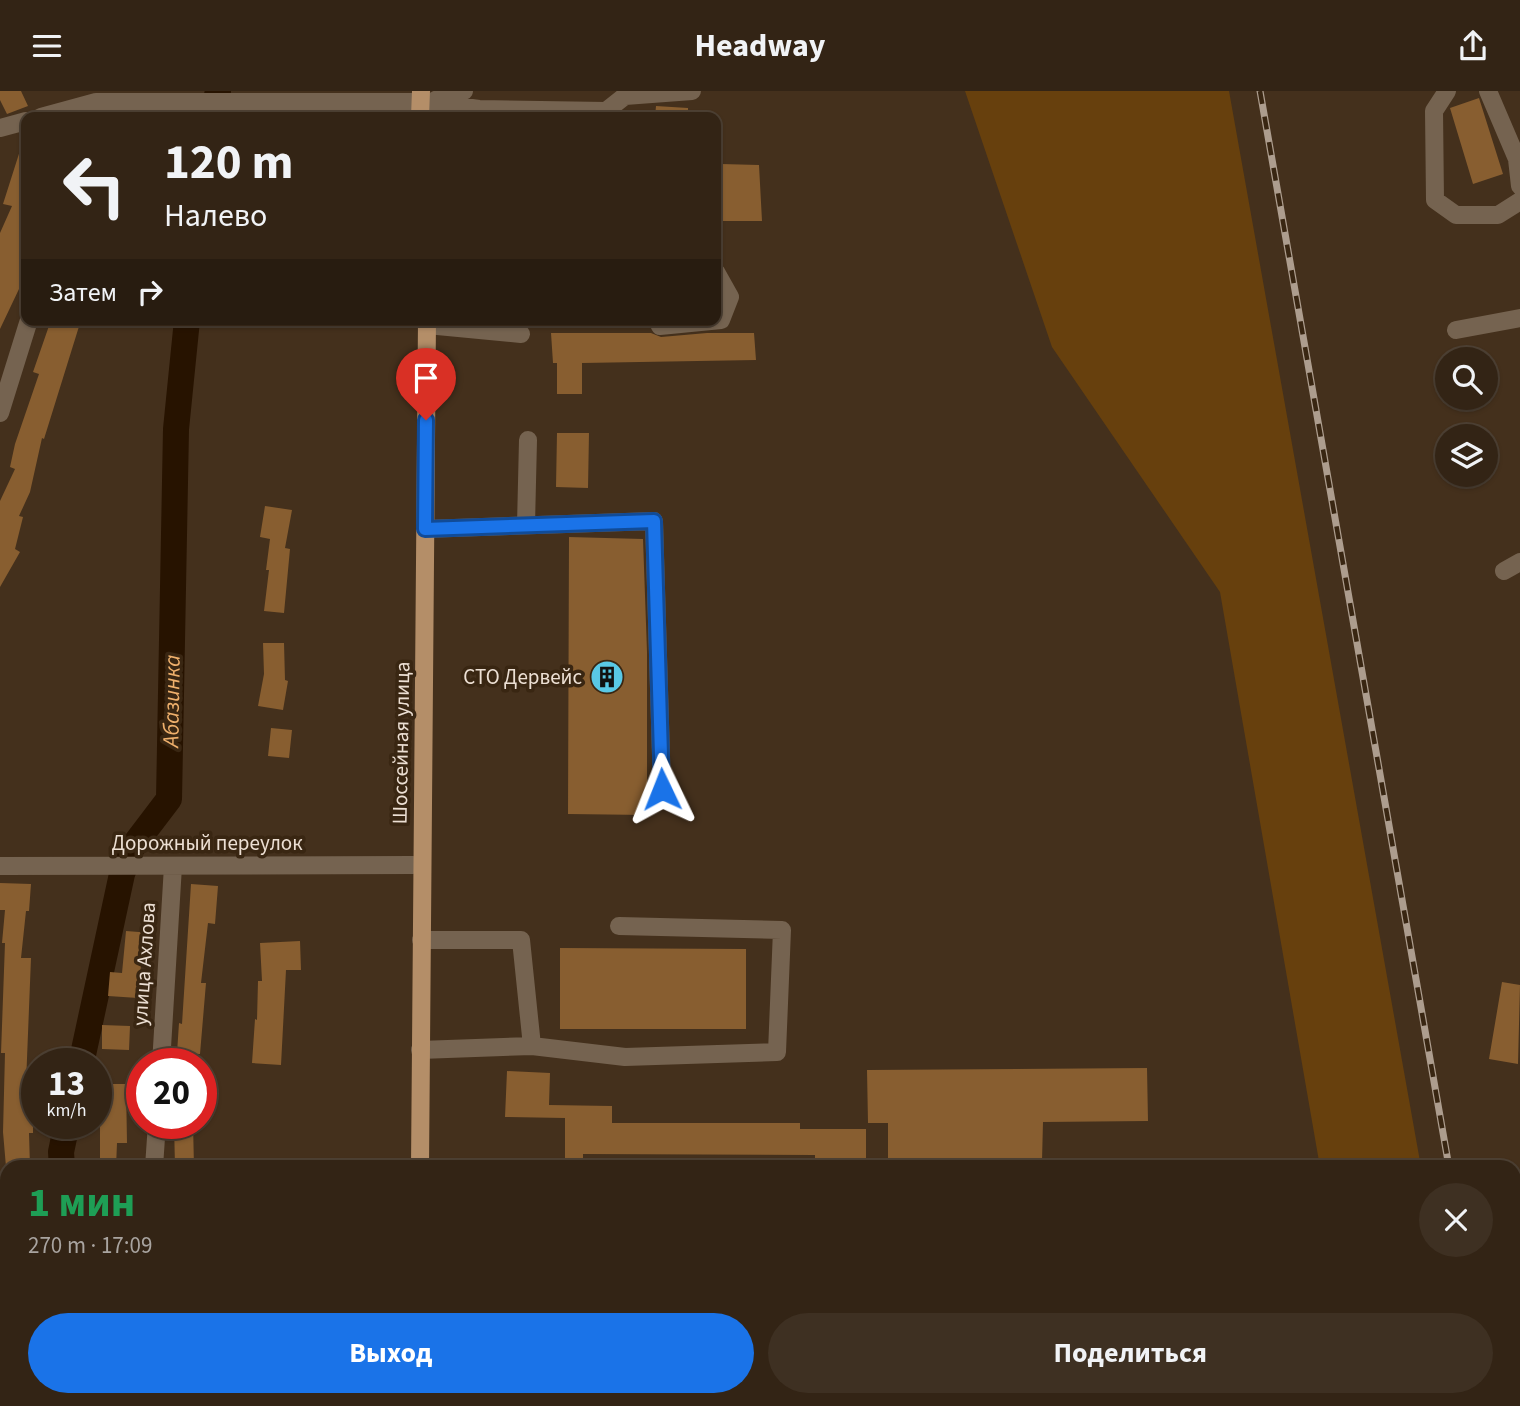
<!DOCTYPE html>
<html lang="ru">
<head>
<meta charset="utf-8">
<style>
  body { margin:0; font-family:"Source Sans 3",sans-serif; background:#3e3022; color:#f1f3f6; height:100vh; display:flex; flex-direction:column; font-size:26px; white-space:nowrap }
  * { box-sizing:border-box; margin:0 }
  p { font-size:23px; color:#a9a4a0 }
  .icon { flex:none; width:38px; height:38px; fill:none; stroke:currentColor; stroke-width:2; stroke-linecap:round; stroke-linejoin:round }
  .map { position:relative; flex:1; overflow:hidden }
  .side { position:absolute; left:0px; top:1069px; width:1521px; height:247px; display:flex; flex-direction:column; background:#332415; border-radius:21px 21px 0 0; box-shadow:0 2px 5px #0004,0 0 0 2px #4e4134 }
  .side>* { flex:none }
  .banner { position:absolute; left:21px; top:21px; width:700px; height:214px; border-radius:14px; box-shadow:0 2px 5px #0004,0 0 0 2px #4e4134; background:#332415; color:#f1f3f6; overflow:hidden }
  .fabs { position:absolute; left:1435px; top:256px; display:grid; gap:14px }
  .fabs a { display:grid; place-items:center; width:63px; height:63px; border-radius:50%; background:#332415; box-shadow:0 2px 5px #0004,0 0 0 2px #4e4134; font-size:35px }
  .speed { position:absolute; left:21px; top:957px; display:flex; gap:14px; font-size:35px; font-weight:700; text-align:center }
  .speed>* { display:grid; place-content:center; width:91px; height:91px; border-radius:50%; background:#332415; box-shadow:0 2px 5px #0004,0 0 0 2px #4e4134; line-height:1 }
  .speed small { font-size:18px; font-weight:400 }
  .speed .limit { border:10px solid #d22; background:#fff; color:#111 }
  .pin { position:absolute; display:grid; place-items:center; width:60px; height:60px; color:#fff; margin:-72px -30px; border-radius:50% 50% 50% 0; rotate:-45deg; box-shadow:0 0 7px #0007 }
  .pin .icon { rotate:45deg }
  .me { position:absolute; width:77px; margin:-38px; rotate:358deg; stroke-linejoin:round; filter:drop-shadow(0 0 5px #0008) }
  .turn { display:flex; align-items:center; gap:24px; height:147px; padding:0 28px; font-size:32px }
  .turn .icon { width:91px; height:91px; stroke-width:2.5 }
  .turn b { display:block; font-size:49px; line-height:60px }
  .then { display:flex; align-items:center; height:66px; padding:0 28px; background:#0003; gap:14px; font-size:26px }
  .round { display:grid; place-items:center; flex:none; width:74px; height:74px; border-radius:37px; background:#3e3022 }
  .head { display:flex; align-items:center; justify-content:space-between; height:119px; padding:0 28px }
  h1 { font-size:42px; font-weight:700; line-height:52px; color:#1e9e55 }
  .cta { display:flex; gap:14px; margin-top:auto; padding:14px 28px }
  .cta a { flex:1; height:80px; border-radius:42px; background:#1a73e8; color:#fff; font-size:28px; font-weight:700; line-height:80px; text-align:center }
  .cta a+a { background:#3e3022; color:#f1f3f6 }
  header { display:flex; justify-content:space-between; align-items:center; height:91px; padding:0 28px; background:#332415; font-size:32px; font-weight:700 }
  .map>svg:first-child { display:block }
  .green { fill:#67400d }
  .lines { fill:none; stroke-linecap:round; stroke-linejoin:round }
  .river { stroke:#271300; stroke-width:26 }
  .building { fill:#885e30 }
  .minor { stroke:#756350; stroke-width:18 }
  .major { stroke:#b48e68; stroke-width:18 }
  .rail-casing { stroke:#ad9d8e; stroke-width:7 }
  .rail { stroke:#392612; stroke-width:4.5; stroke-dasharray:13; stroke-linecap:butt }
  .route-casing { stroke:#114b97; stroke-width:18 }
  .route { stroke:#1a73e8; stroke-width:12 }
  .labels { text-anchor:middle; stroke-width:7; stroke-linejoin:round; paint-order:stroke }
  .poi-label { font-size:21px; fill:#ecdfd3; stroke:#392612; text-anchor:end }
  .street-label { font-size:21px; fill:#ecdfd3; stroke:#392612 }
  .water-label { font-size:23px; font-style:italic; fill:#efb06c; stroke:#392612 }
</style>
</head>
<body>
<header><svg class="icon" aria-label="menu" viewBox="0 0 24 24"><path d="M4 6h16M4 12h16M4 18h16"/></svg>Headway<svg class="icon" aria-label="share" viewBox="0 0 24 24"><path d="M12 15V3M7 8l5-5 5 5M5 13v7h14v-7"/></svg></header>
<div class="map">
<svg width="1520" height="1315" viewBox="0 0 1520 1315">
  <rect width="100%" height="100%" fill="#44301c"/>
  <path class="green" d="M965,0H1229L1421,1076H1320L1220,501L1052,256Z
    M1360,1309H1461L1463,1315H1361Z"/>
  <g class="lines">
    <path class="river" d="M212,26L218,0
      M81,973L122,783L131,758L169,708L176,338L187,229
      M62,1076L61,1061L67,1032
      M66,1309V1315"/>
  </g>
  <path class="building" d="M0,0H21L28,15L7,23L0,9Z
    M1479,7L1503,83L1473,93L1450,17Z
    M656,15L688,17V26H655Z
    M24,47H26V145L19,163L25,165L19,198L0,238V142L12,115L3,113Z
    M721,73L759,74L762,130H723Z
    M51,229H81L44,348L42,347L30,401L19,425L23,426L15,458L20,461L0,496V410L15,378L10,376L15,353L39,283L33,281Z
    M551,242H651L661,246L707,242H754L756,269L582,272V303H557V272H553Z
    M557,342H589L588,397L556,396Z
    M265,415L292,419L285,457L290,458L284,522L264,520L269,479H266L270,448L260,446Z
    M569,446L643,448L647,561V724L568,723Z
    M263,552H284L285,589L288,590L283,619L258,615L264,583Z
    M271,637L292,639L289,667L268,665Z
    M0,792L31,793L29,820H26L21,867H31L25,1018H33V1042H29L30,1076H6L3,1041L5,962H1L5,852H2L5,819H0Z
    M191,793L218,795L215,833L208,832L201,892H206L200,963L177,962L179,932L182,933Z
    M126,840L152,842L150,864L142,863L138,907L108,905L110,881L122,882Z
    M300,850L301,879H286L281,974L252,972L255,928L257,929L258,890H262L260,852Z
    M560,857L746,858V938H560Z
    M1502,891L1520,894L1518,973L1489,968Z
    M102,934L130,935L129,959L102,958Z
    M1147,977L1148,1030L1043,1031L1042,1070H888V1032H868L867,979Z
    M507,980L550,982L549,1014L612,1015V1032H800V1038H866V1067H815V1064L583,1063V1076H565V1027L505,1026Z
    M96,993H126L127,1052H117L116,1076H100V1015H96Z
    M174,1032H193L194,1076H175Z"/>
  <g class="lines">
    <path class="minor" d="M1447,0L1434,20L1435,109L1456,124H1498L1520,110
      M1488,0L1517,68H1520
      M435,9L464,0
      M41,26L96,11H428L479,18L606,20L625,5L692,0
      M0,37L26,30
      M1517,68L1520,95
      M657,229L660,235L721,229L730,206L716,181
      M427,234L521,243
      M1456,239L1520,227
      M0,322L29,229
      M526,434L528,349
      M425,438L654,430L662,698
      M1504,480L1520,471
      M0,775L413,774
      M421,849H521L532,955L625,966L777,961L782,839L619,835
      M420,959L532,955
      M161,973L173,775
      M154,1076L157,1032
      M0,1208L7,1209
      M144,1315V1309"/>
    <path class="major" d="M420,26L421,0
      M420,1076L427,229
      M418,1315V1309"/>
    <defs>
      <path id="rail" d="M1260,0L1449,1076
        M1491,1309L1492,1315"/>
    </defs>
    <use href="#rail" class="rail-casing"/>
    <use href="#rail" class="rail"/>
  </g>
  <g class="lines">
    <defs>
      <path id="route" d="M426,329L425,438L654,430L662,698"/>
    </defs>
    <use href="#route" class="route-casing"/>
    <use href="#route" class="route"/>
  </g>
  <defs>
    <symbol id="building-disc" viewBox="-11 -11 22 22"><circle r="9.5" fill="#59c8e5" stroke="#392612"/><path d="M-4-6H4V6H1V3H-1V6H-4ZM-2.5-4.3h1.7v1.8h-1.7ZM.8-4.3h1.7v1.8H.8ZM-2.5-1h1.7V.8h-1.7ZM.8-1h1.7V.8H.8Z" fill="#111"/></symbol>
  </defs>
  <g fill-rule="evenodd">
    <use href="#building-disc" x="588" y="567" width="38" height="38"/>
  </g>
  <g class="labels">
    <g class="poi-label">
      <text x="582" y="593">СТО Дервейс</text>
    </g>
    <g class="street-label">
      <text transform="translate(401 652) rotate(-89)" y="7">Шоссейная улица</text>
      <text x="207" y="759">Дорожный переулок</text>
      <text transform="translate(144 873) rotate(-86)" y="7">улица Ахлова</text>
    </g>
    <g class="water-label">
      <text transform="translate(171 610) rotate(-89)" y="8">Абазинка</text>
    </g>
  </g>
</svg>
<div class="fabs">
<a><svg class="icon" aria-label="search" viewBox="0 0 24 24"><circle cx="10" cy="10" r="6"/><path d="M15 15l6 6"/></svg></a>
<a><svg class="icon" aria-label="layers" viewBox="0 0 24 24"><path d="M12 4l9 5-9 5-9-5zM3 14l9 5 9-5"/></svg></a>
</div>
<div class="speed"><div>13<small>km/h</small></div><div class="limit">20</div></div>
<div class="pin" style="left:426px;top:329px;background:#d93025"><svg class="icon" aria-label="arrive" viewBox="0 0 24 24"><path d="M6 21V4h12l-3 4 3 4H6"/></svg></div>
<svg class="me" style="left:662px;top:698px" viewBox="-20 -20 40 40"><path d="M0-17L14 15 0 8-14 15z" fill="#1a73e8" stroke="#fff" stroke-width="4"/></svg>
<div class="banner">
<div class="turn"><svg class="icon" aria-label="left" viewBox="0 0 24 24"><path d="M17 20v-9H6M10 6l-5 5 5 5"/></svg><div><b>120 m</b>Налево</div></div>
<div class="then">Затем<svg class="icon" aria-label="right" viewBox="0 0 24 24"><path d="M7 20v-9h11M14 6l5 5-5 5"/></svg></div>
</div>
<section class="side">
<div class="head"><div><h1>1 мин</h1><p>270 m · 17:09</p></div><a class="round"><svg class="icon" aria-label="close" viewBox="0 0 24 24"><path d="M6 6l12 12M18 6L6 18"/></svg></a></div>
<div class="cta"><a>Выход</a><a>Поделиться</a></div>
</section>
</div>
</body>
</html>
